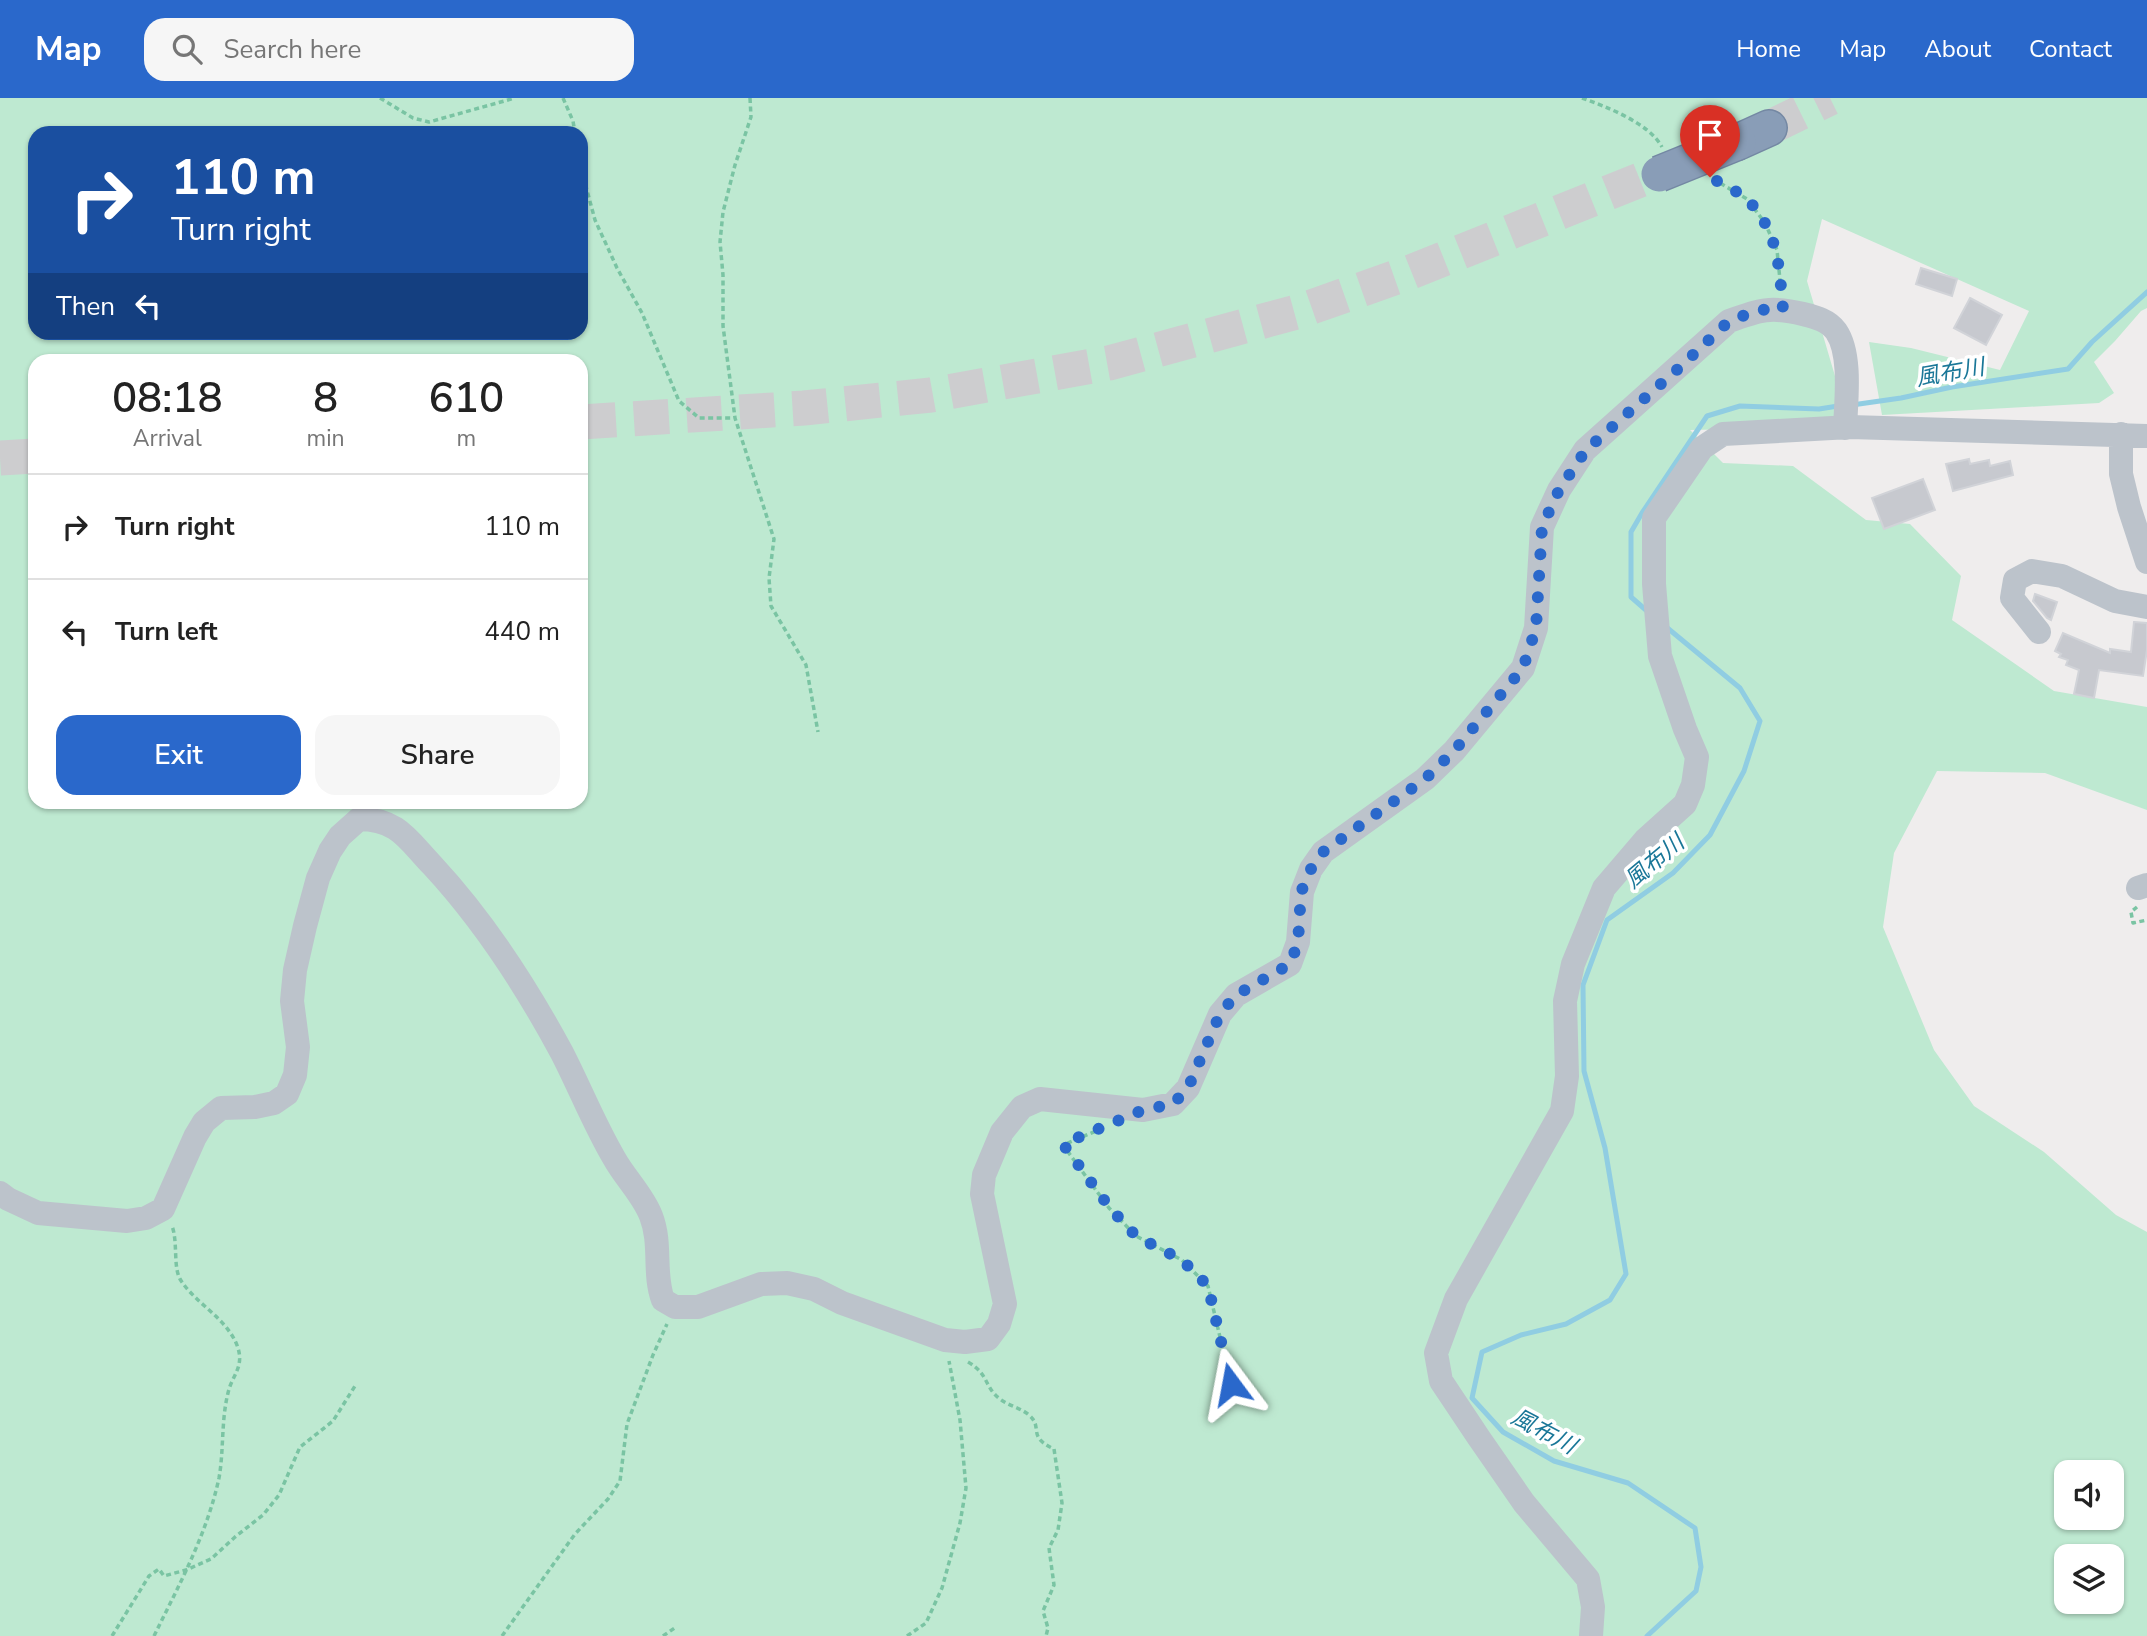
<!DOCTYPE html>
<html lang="en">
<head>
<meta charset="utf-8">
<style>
  body { margin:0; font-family:"Nunito Sans","Noto Sans JP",sans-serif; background:#f6f6f6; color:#222; height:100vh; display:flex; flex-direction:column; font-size:26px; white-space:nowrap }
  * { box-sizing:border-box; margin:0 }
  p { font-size:23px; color:#767676 }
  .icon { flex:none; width:38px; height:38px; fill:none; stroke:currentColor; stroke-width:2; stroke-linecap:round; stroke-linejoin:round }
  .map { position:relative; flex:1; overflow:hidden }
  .sheet { position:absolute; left:28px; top:256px; width:560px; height:455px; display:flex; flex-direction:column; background:#fff; border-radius:21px; box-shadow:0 2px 5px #0004 }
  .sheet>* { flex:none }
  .banner { position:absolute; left:28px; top:28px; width:560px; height:214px; border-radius:21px; box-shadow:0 2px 5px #0004; background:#1a4fa0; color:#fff; overflow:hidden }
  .tools { position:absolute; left:2054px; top:1362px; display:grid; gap:14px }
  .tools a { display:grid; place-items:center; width:70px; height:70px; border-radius:14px; background:#fff; box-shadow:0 2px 5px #0004; font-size:35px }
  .pin { position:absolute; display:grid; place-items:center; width:60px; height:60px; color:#fff; margin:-72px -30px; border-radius:50% 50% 50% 0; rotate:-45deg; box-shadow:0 0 7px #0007 }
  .pin .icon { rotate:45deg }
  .me { position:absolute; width:77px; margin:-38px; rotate:347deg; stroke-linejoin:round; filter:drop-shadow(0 0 5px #0008) }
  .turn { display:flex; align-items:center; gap:24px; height:147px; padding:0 28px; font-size:32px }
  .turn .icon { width:91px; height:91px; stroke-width:2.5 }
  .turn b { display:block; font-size:49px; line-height:60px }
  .then { display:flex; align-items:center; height:66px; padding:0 28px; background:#0003; gap:14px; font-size:26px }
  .eta { display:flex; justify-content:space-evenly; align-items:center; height:119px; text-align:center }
  .eta b { font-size:42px; font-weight:600; line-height:49px }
  .cta { display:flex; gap:14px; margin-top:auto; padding:14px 28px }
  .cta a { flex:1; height:80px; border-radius:21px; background:#2a68cb; color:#fff; font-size:28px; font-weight:600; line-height:80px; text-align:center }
  .cta a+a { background:#f6f6f6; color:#222 }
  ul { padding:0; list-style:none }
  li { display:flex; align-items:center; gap:21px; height:105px; padding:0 28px; border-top:2px solid #e0e0e0 }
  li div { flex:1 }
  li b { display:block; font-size:26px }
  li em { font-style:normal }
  header { display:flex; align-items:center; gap:42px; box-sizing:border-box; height:98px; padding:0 35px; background:#2a68cb; color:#fff }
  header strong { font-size:33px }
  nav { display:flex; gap:38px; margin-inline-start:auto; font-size:24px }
  .search { width:490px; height:63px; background:#f6f6f6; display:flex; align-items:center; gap:18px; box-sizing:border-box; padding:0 24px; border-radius:21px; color:#767676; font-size:26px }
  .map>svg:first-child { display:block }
  .green { fill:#bee9d1; fill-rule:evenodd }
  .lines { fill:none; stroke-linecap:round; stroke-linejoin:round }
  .stream { stroke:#90cde2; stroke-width:5 }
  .building { fill:#c7c9cf; stroke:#d1d3d8; stroke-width:2 }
  .highway-tunnel { stroke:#cdcdcf; stroke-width:35; stroke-dasharray:35 18; stroke-linecap:butt }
  .highway-casing { stroke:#7488a3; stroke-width:38 }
  .path { stroke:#7ac4a3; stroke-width:3.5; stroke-dasharray:5 3.5; stroke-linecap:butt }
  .minor { stroke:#bcc3cb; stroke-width:24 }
  .highway { stroke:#899db7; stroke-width:35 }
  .highway-bridge-casing { stroke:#7488a3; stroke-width:38; stroke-linecap:butt }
  .highway-bridge { stroke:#899db7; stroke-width:35 }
  .route { stroke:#2a68cb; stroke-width:12; stroke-dasharray:0 21.6 }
  .labels { text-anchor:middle; stroke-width:7; stroke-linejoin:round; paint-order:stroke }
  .water-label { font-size:23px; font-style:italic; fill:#1a7798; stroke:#fff }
</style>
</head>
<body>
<header>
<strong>Map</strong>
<div class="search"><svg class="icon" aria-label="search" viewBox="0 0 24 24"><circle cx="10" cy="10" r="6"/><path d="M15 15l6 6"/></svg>Search here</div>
<nav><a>Home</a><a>Map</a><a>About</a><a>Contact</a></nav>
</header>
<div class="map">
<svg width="2147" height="1538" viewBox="0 0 2147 1538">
  <rect width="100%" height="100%" fill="#efeded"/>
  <path class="green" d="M0,0H2147V210L2141,213L2115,243L2094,264L2114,295L2099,305L1882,317L1869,244L1911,250L2000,272L2029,213L1822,121L1807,183L1850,329L1690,332L1723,365L1793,368L1866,422L1910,426L1961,478L1952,522L2054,593L2147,609V712L2045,675L1937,673L1894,755L1883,829L1934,952L1974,1008L2044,1054L2116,1117L2147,1134V1538H0ZM35,35H581V234H35ZM35,262H581V704H35ZM2067,1374H2112V1419H2067ZM2067,1458H2112V1503H2067Z"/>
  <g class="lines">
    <path class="stream" d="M1852,307L1901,300L1952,289L2068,271L2092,244L2147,194
      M1647,513L1631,499V434L1642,415L1707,318L1740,308L1819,311L1838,308
      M1647,1538L1696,1493L1701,1469L1695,1430L1628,1385L1554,1363L1503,1334L1472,1300L1482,1254L1521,1237L1566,1226L1610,1202L1626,1176L1605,1050L1584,973L1583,887L1607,822L1673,775L1710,737L1744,673L1760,623L1740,590L1665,528"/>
  </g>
  <path class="building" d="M1921,170L1957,181L1952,198L1916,186Z
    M1970,200L2002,217L1986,247L1954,230Z
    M1969,361L1970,366L1989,362L1990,368L2010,363L2013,377L1953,393L1946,366Z
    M1923,381L1935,412L1884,431L1872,400Z
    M2035,496L2057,504L2051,522L2047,520L2033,503Z
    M2134,524L2147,525V552L2143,578L2099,572L2094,600L2074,596L2079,572L2066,567L2068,562L2059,559L2061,556L2055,553L2063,535L2110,555V551L2131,554Z"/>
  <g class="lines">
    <path class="highway-tunnel" d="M1769,30L1830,0
      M581,324L804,310L931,297L1109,265L1300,213L1408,175L1640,82
      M0,360L35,358"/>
    <defs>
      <path id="highway" d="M1738,44L1769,30"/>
    </defs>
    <use href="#highway" class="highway-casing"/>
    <path class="path" d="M380,0L413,20L429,24L515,0
      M563,0L573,23L575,35
      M750,0L751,19L735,67L723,114L720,144L723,177V228L735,320L774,441L769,480L771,508L806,567L818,634
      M1582,0C1607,9 1649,25 1662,49
      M581,70L595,122L617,170L642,215L679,303L699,320H735
      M1713,81L1747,101L1765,125L1777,152L1781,192
      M2137,809L2131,814L2133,825L2147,822
      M1103,1030L1063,1047L1109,1110L1136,1138L1182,1162L1208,1188L1231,1286
      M968,1264C989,1276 984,1289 1000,1301C1009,1308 1021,1310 1029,1317C1044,1330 1026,1338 1054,1351L1062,1405L1058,1432L1049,1450L1054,1487L1043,1513L1048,1530L1046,1538
      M112,1538L149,1478L159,1471L164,1478L186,1472L211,1461L235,1439L263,1417L279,1397L300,1349L333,1323L355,1288
      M154,1538C179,1487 207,1436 219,1380C224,1352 221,1323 228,1295C232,1277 244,1270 238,1250C228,1220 195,1206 180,1181C173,1168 178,1144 172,1128
      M502,1538L575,1436L608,1401L620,1383L627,1326L653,1257L667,1226
      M663,1538L676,1529
      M907,1538L926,1525L942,1490L960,1425L966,1390L960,1322L949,1263"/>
    <path class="minor" d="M2121,336V376L2129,409L2147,464
      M2039,534L2012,500L2015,482L2032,473L2062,478L2115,503L2147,509
      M2138,790L2147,787
      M0,1095L8,1101L38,1115L127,1123L146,1120L163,1111L195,1039L204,1024L221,1010L255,1009L274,1005L287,996L295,977L298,949L292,903L295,872L305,828L318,780L330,753L340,738L359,721C398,721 408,742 432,767C484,823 526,888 562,955C580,990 594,1026 614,1060C625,1080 643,1097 651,1118C662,1146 653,1175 663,1202L675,1209H698L761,1186L787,1185L814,1191L842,1205L945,1242L965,1244L988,1241L999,1226L1005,1206L982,1096L984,1077L1002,1034L1022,1009L1040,1001L1143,1012L1173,1006L1188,990L1220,916L1236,897L1290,866L1298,844L1302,794L1311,771L1323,754L1425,681L1454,653L1523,570L1536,530L1542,429L1559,392L1585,352L1729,223C1759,212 1771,208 1803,216C1815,219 1828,222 1836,233C1852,256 1846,303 1845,330
      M1591,1538L1593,1509L1588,1481L1524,1405L1479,1340L1441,1283L1436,1255L1456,1201L1562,1013L1567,978L1565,903L1573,866L1604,790L1645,742L1685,706L1693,687L1697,659L1685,631L1660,558L1654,486V420L1702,350L1723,336L1850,329L2147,338"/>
    <use href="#highway" class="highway"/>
    <defs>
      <path id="highway-bridge" d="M1659,76L1738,44"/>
    </defs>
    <use href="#highway-bridge" class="highway-bridge-casing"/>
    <use href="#highway-bridge" class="highway-bridge"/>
  </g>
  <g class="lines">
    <path class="route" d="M1231,1286L1208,1188L1182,1162L1136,1138L1110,1110L1063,1046L1143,1012L1173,1006L1188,990L1220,916L1236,897L1290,866L1298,845L1301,794L1311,771L1323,754L1425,681L1454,653L1523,570L1536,530L1542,429L1559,392L1586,352L1679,270L1729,223L1759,212L1783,211C1779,169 1779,135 1748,102C1738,93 1722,86 1710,79"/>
  </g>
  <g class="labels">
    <g class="water-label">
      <text transform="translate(1950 274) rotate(-10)" y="8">風布川</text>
      <text transform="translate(1654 763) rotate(-40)" y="8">風布川</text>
      <text transform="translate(1544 1333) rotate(28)" y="8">風布川</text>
    </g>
  </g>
</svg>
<div class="tools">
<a><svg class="icon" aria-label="sound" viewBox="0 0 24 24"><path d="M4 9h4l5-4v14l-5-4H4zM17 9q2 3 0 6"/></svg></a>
<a><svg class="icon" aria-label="layers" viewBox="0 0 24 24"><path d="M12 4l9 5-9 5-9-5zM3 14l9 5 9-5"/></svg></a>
</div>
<div class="pin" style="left:1710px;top:79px;background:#d93025"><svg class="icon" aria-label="arrive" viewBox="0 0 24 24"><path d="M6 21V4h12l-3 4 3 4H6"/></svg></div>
<svg class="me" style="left:1231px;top:1286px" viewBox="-20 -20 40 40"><path d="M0-17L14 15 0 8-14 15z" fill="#2a68cb" stroke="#fff" stroke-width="4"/></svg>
<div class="banner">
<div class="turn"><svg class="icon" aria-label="right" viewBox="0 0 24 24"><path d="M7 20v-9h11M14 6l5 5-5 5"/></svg><div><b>110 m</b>Turn right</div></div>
<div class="then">Then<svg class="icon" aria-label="left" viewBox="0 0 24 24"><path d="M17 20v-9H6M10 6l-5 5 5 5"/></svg></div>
</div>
<section class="sheet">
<div class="eta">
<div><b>08:18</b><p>Arrival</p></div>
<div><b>8</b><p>min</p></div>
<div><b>610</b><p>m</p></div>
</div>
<ul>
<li><svg class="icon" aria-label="right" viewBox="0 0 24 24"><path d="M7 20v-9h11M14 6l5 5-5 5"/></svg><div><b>Turn right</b></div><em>110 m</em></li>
<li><svg class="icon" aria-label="left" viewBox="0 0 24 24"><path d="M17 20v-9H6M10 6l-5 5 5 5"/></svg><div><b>Turn left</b></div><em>440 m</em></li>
</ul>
<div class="cta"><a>Exit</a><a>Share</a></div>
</section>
</div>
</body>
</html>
